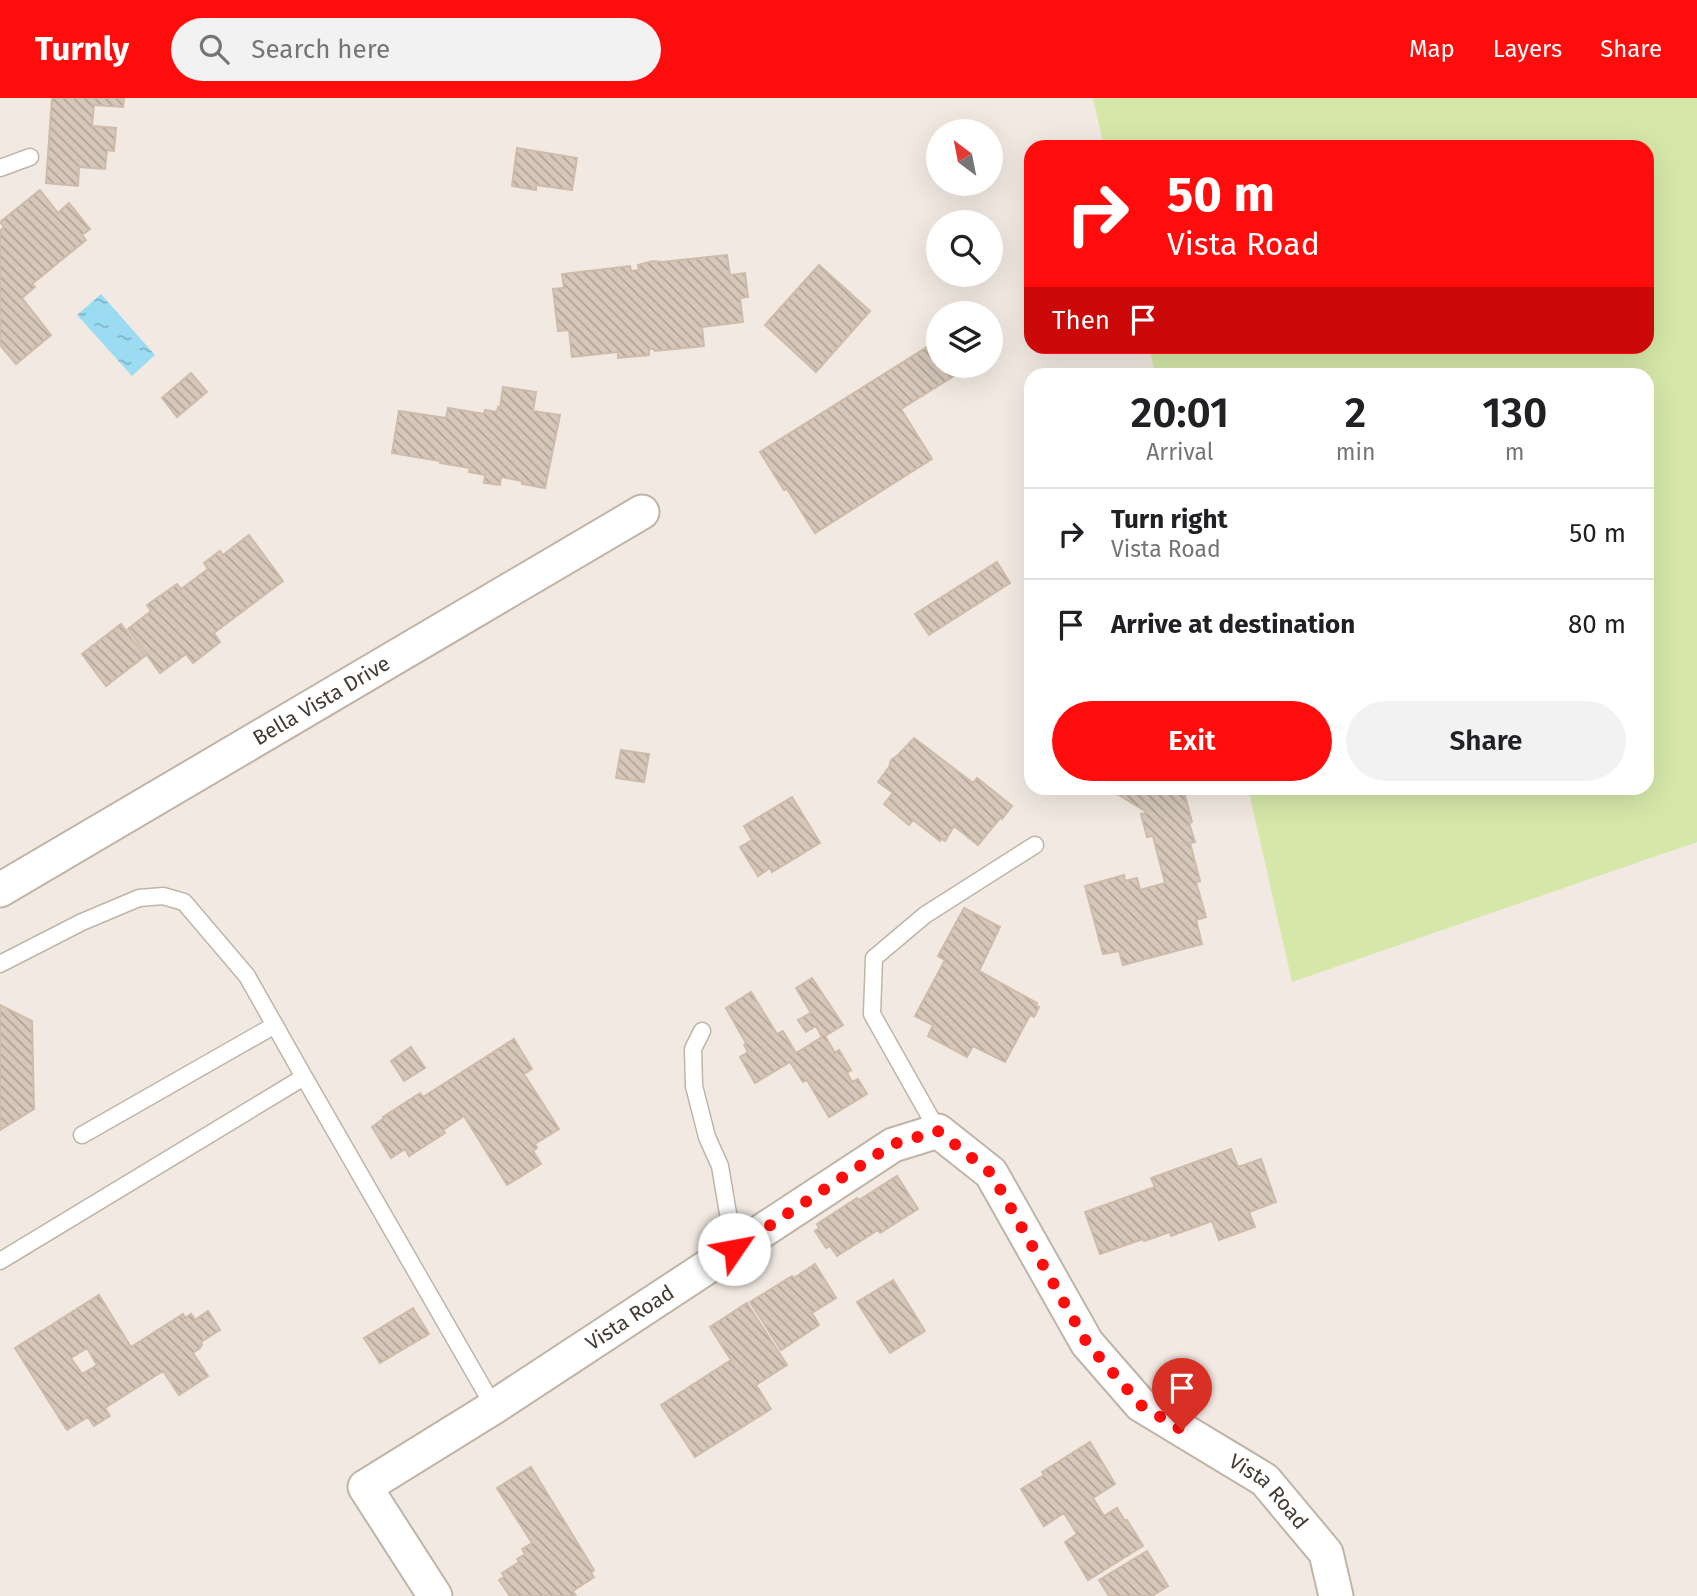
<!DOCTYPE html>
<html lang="en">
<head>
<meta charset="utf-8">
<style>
  body { margin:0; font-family:"Fira Sans",sans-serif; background:#f2f2f2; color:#202124; height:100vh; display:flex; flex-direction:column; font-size:26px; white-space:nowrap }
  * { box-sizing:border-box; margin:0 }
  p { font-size:23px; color:#757577 }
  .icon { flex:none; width:38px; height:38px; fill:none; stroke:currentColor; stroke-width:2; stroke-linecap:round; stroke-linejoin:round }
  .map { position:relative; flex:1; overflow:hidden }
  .drawer { position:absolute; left:1024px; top:270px; width:630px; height:427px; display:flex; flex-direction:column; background:#fff; border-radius:21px; box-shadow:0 7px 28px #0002 }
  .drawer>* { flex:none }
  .hud { position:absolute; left:1024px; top:42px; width:630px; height:214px; border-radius:21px; box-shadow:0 7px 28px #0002; background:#ff0c0c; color:#fff; overflow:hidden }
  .needle { width:46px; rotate:328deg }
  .fabs { position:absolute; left:926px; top:21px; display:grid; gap:14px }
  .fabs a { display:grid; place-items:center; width:77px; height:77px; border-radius:50%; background:#fff; box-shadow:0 7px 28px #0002; font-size:35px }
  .pin { position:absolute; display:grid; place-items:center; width:60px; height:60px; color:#fff; margin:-72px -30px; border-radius:50% 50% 50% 0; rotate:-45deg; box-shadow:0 0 7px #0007 }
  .pin .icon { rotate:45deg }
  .me { position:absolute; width:77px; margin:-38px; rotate:57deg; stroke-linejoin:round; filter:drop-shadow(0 0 5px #0008) }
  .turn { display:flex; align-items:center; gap:24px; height:147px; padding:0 28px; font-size:32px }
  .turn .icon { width:91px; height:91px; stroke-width:2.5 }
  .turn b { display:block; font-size:49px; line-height:60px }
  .then { display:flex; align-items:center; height:66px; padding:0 28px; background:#0003; gap:14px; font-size:26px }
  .eta { display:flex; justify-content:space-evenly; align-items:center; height:119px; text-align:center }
  .eta b { font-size:42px; font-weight:600; line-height:49px }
  .cta { display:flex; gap:14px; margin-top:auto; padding:14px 28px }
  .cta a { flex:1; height:80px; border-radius:42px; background:#ff0c0c; color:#fff; font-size:28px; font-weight:600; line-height:80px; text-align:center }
  .cta a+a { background:#f2f2f2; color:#202124 }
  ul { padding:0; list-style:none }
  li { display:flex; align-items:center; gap:21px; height:91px; padding:0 28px; border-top:2px solid #e0e0e0 }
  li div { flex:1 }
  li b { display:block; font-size:26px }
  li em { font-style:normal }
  header { display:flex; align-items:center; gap:42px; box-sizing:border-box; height:98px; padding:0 35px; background:#ff0c0c; color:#fff }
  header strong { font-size:33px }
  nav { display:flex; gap:38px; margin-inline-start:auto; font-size:24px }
  .search { width:490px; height:63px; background:#f2f2f2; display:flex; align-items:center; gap:18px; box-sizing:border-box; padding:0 24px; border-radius:38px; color:#757577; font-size:26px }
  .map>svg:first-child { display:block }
  .green { fill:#d5e8a9 }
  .water { fill:url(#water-ripples) }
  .building { fill:url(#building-back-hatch); stroke:#cebbaa; stroke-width:2; fill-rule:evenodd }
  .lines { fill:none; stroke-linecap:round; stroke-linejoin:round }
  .service-casing { stroke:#c0b4a8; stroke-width:19 }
  .minor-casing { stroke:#c0b4a8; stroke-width:37 }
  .service { stroke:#fff; stroke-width:16 }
  .minor { stroke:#fff; stroke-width:33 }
  .route { stroke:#ff0c0c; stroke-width:12; stroke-dasharray:0 21.6 }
  .labels { text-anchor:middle; stroke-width:5; stroke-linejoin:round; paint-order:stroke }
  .street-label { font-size:21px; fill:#433a32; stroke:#fff }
</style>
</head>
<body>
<header>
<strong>Turnly</strong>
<div class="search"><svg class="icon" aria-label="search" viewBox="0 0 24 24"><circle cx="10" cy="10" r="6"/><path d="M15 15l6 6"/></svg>Search here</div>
<nav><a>Map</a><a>Layers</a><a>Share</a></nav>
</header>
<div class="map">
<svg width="1697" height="1498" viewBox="0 0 1697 1498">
  <defs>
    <pattern id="water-ripples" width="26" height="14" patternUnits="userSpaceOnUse" patternTransform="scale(1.75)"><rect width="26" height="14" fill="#9bdcf2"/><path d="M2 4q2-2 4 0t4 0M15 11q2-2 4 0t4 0" fill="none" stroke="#80b3c5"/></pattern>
    <pattern id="building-back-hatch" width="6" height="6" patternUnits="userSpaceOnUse" patternTransform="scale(1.75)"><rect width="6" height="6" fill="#d6c7ba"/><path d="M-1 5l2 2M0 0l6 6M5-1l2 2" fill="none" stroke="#afa398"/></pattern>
  </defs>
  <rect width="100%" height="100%" fill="#f2eae2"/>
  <path class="green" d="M1093,0H1697V744L1292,884L1248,690H1647V276H1155L1149,249L1647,248V49H1104Z"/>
  <path class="water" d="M101,196L155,257L132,278L77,217Z"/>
  <path class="building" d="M52,0H124L123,9L94,7L92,28L116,30L114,53L107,52L105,71L79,69L78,88L46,85Z
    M517,50L577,60L572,92L536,87V92L512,88Z
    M40,92L58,115L69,105L90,131L82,137L86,142L32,186L35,189L22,200L51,237L16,266L0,247V133L4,129L0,124Z
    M727,157L730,177L745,175L748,199L740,200L743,224L702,229L704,248L655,253L654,251H649V257L618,260V254L572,259L569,232L558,233L553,191L564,190L562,176L630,168L631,173L639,172L638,167L653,163L662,164Z
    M819,167L870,213L816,274L765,227Z
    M938,242V268H959L962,273L901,311L932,361L815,435L787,391L784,392L760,354Z
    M191,275L207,294L177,319L162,300Z
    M503,289L536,294L533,313L560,317L545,390L522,386V383L501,379L500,387L484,385L485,377L469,374L470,370L440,365V363L392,355L399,313L446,320L448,310L484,316L485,312L497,314L498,309L500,310Z
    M249,437L283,483L214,535L220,544L193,565L186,556L160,575L128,531L151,513L147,507L177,486L181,491L208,471L204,465L220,453L223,457Z
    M997,464L1010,485L929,537L915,516Z
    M121,526L145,558L106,588L82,556Z
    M914,640L973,685L977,680L1012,708L1002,721L1001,719L978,747L954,728L945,743L942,741L940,743L913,722L909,727L884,706L893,695L878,684L889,669L891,662L898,657Z
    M621,652L649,656L644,684L616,680Z
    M1113,690H1183L1192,724L1189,725L1195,744L1190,745L1200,783L1196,784L1206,819L1196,822L1202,846L1123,867L1119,853L1103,856L1085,788L1124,777L1125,783L1137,780L1140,792L1165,785L1153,738L1147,739L1141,716L1146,715L1145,713L1111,692Z
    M792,699L820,745L772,774L770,770L758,778L740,749L752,742L744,728Z
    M964,810L1000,829L979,873L1037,905L1036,908L1039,909L1034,919L1030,917L1005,964L973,948L967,959L928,938L933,927L915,918L945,862L938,858Z
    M812,880L843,927L825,938L835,955L839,952L851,972L847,975L852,984L858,981L867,996L829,1019L807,982L803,984L790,964L755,985L740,959L748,954L744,947L746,945L726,910L751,894L777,936L783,933L796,955L822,939L816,928L806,934L798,922L811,915L796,890Z
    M0,907L32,923L34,1011L0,1032Z
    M514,941L532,971L524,976L559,1031L535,1046L537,1050L533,1053L541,1066L507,1087L464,1018L443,1032L445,1035L409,1058L405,1051L391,1060L372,1029L384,1020L383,1019L420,995L423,999Z
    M411,949L425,970L404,983L391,963Z
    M1231,1051L1238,1069L1261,1061L1276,1104L1249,1114L1255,1129L1219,1142L1212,1123L1171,1138L1170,1134L1144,1143L1143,1141L1100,1156L1085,1114L1155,1089L1151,1080Z
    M897,1078L918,1111L880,1135L878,1132L837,1158L830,1148L826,1150L815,1133L819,1130L817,1126L857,1100L859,1102Z
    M815,1166L836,1200L812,1215L819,1227L781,1252L750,1204L792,1178L794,1180Z
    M893,1182L925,1233L890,1255L857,1204Z
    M99,1197L131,1249L183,1216L185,1220L191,1216L195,1222L208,1213L220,1232L201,1244L202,1247L200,1249V1250L193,1255L208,1278L179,1297L163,1273L105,1310L110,1318L94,1328L88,1319L67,1332L15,1250ZM87,1250L97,1267L82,1276L71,1260Z
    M747,1205L787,1267L756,1287L771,1311L695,1359L661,1307L731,1262L710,1229Z
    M413,1210L429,1236L380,1265L364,1240Z
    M1090,1344L1115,1386L1093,1400L1104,1418L1117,1410L1125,1423L1127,1422L1143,1448L1088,1482L1065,1444L1077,1436L1064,1415L1044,1428L1021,1391L1044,1377L1042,1374Z
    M531,1369L594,1472L591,1475L594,1479L573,1493L576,1498H510L499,1482L504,1479L502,1475L519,1464L517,1461L525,1456L522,1451L532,1445L497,1390Z
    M1147,1453L1168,1488L1152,1498H1109L1099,1482Z"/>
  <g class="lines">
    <defs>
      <path id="service" d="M0,70L30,59
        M0,866L82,824L139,800L163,798L184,804L247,878L304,979L494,1309
        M702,933L693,951L694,988L707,1039L720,1068L734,1151
        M938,1033L872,916L874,860L925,817L1035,747
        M82,1037L275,927
        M0,1163L304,979"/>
      <g id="minor">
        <path id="s1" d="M0,792L642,414"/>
        <path id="s2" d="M435,1498L365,1389L494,1309L893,1047L938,1033L991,1075L1087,1245L1141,1307L1265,1382L1326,1455L1336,1498"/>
      </g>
    </defs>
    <use href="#service" class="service-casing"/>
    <use href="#minor" class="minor-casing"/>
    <use href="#service" class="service"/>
    <use href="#minor" class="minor"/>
  </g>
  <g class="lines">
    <path class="route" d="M734,1151L893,1046L938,1033L991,1075L1087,1245L1141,1307L1182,1332"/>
  </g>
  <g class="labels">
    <g class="street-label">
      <text dy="7" stroke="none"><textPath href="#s1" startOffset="373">Bella Vista Drive</textPath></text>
      <text dy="7" stroke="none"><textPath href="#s2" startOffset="444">Vista Road</textPath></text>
      <text dy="7" stroke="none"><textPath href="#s2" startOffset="1306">Vista Road</textPath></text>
    </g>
  </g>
</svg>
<div class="fabs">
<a><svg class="needle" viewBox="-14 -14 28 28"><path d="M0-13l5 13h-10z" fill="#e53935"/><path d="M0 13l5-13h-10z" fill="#757577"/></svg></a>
<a><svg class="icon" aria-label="search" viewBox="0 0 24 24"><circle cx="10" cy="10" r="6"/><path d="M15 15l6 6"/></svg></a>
<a><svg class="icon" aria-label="layers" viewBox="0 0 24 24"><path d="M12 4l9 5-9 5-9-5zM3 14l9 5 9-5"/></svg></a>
</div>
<div class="pin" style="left:1182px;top:1332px;background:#d93025"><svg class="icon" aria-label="arrive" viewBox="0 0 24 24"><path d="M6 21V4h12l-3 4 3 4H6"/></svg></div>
<svg class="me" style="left:734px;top:1151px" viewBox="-20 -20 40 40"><circle r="19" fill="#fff"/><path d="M0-13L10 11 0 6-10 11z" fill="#ff0c0c"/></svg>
<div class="hud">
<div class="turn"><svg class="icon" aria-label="right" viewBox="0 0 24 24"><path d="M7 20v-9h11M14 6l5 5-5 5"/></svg><div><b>50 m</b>Vista Road</div></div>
<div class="then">Then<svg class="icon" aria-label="arrive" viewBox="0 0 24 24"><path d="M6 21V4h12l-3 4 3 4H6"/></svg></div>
</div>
<section class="drawer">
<div class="eta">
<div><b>20:01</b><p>Arrival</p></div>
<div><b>2</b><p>min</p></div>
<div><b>130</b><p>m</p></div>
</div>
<ul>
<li><svg class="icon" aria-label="right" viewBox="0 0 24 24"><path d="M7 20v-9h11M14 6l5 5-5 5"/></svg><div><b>Turn right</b><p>Vista Road</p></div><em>50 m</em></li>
<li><svg class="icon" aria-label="arrive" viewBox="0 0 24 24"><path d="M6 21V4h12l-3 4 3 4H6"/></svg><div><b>Arrive at destination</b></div><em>80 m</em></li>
</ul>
<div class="cta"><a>Exit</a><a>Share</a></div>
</section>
</div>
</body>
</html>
